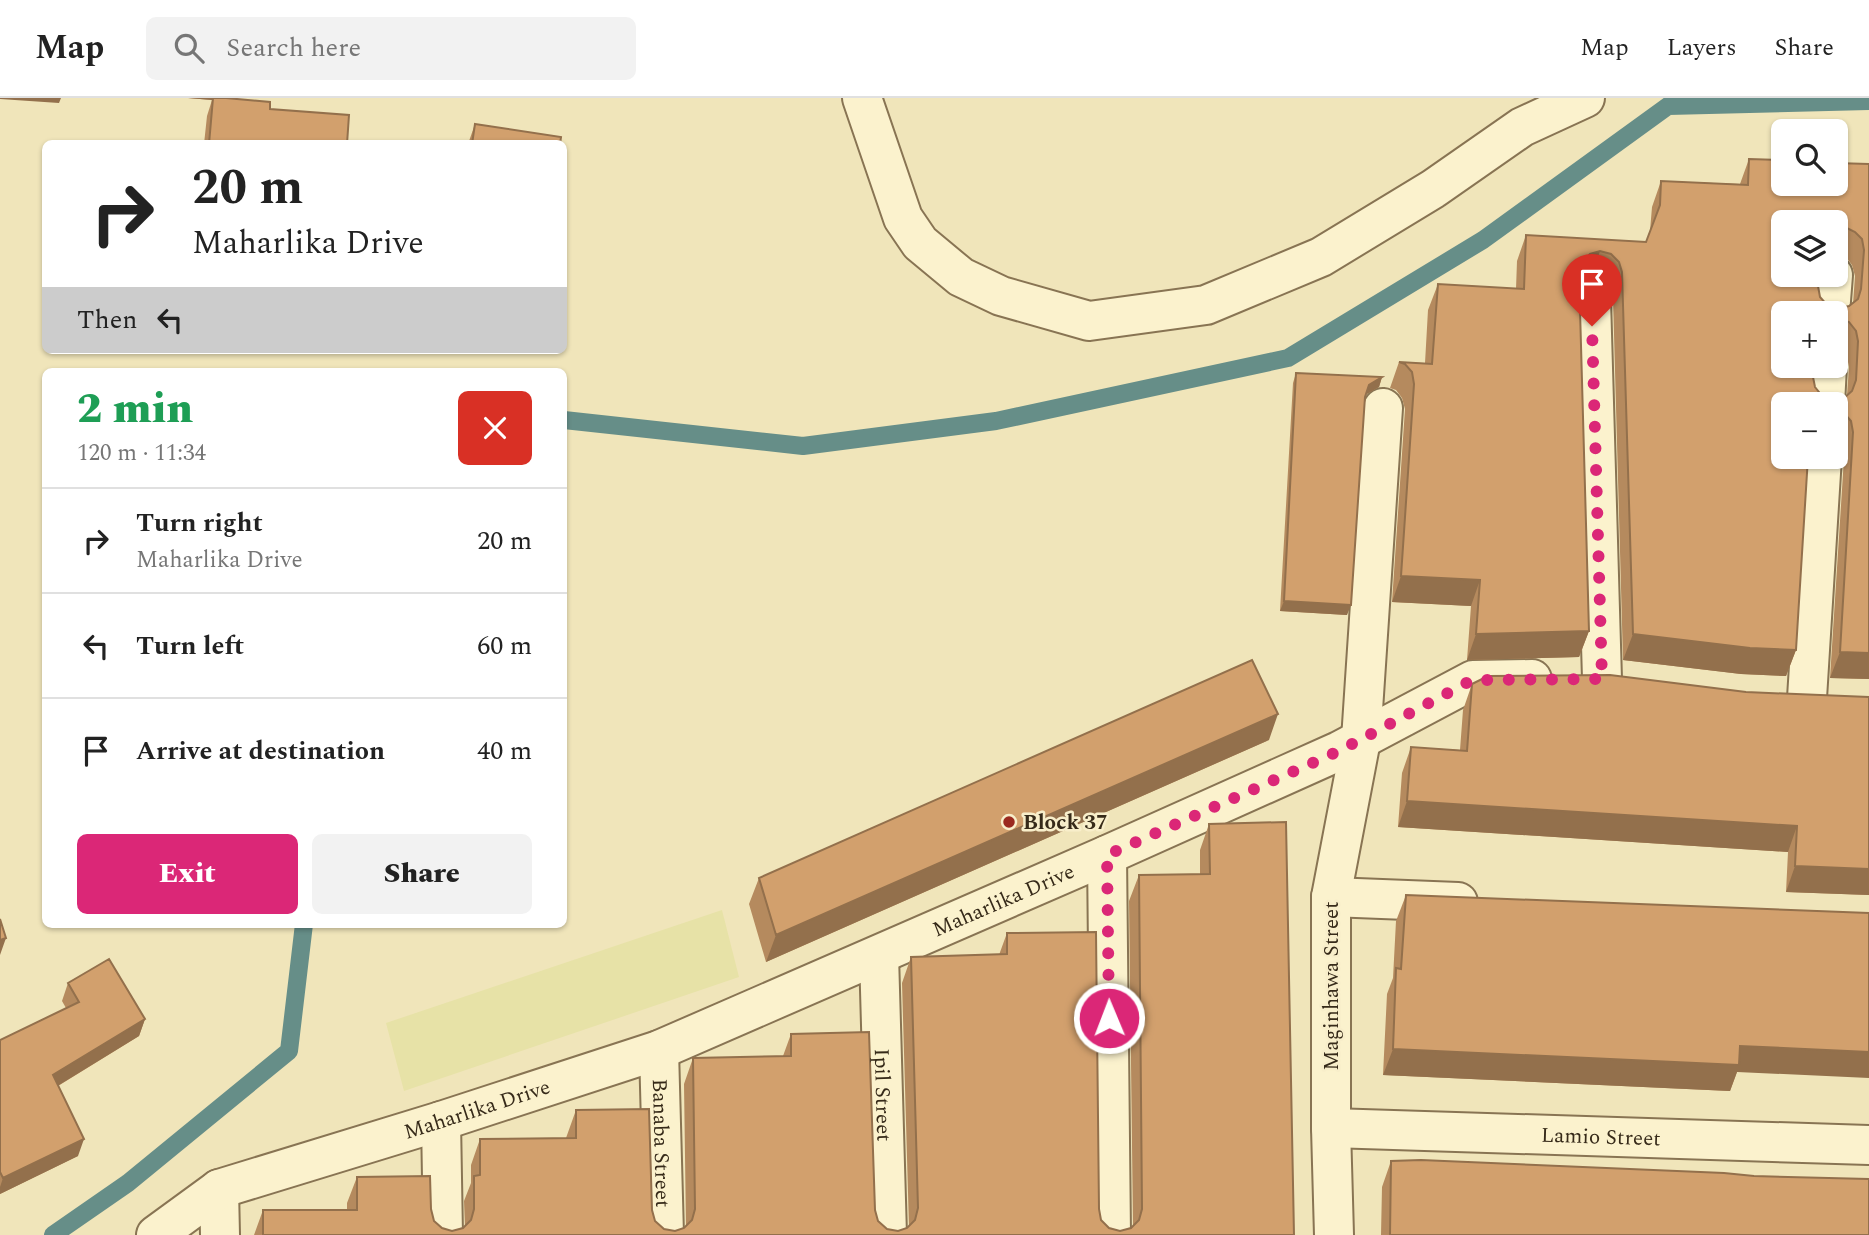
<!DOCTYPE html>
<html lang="en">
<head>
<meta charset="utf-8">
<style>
  body { margin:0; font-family:Spectral,serif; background:#f2f2f2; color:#222; height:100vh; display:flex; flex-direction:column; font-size:26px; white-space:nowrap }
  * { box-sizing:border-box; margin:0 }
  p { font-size:23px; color:#767676 }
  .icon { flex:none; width:38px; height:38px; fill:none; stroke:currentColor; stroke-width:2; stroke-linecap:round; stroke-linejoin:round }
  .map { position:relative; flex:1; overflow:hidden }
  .drawer { position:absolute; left:42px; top:270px; width:525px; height:560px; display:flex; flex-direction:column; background:#fff; border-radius:10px; box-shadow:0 2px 5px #0004 }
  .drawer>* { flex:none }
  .banner { position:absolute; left:42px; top:42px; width:525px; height:214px; border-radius:10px; box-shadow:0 2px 5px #0004; background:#fff; color:#222; overflow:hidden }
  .fabs { position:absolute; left:1771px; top:21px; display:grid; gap:14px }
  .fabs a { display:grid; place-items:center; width:77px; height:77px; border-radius:10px; background:#fff; box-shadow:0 2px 5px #0004; font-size:35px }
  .pin { position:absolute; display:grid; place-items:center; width:60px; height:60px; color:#fff; margin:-72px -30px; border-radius:50% 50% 50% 0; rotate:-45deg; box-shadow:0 0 7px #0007 }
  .pin .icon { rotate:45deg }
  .me { position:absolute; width:77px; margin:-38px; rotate:359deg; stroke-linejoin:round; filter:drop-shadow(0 0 5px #0008) }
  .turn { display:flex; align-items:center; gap:24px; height:147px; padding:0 35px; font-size:32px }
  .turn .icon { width:91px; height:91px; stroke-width:2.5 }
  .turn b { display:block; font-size:49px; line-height:60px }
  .then { display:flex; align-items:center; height:66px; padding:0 35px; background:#0003; gap:14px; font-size:26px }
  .round { display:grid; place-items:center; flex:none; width:74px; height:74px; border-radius:10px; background:#f2f2f2 }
  .overview { display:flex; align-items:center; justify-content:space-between; height:119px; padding:0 35px }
  h1 { font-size:42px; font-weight:800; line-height:52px; color:#1e9e55 }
  .primary-button { display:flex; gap:14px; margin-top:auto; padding:14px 35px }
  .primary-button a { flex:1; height:80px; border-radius:10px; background:#db2777; color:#fff; font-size:28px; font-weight:800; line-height:80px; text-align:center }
  .primary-button a+a { background:#f2f2f2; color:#222 }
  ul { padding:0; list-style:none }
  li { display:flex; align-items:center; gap:21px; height:105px; padding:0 35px; border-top:2px solid #e0e0e0 }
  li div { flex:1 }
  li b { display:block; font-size:26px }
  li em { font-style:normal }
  header { display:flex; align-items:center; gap:42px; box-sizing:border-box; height:98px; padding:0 35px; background:#fff; border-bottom:2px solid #e0e0e0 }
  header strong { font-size:33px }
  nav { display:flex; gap:38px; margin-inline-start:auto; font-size:24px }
  .search { width:490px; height:63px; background:#f2f2f2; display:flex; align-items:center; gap:18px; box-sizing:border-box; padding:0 24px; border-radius:10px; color:#767676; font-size:26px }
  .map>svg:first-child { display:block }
  .farmland { fill:#e7e2a7 }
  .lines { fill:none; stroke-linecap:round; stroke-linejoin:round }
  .stream { stroke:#668e88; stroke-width:18 }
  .minor-casing { stroke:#887453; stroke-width:42 }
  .minor { stroke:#fbf2cd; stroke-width:38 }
  .wall { fill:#b58a5e; fill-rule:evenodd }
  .shaded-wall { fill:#93704c }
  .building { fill:#d2a06d; stroke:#93704c; stroke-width:2; fill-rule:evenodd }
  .route { stroke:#db2777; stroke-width:12; stroke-dasharray:0 21.6 }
  .poi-dot { fill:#9b2a1f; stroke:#f8eeca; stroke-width:2.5 }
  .labels { text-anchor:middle; stroke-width:5; stroke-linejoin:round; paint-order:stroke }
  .poi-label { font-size:21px; font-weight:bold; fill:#362a19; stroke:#f8eeca; text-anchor:start }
  .street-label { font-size:21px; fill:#362a19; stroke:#f8eeca }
</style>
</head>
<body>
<header>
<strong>Map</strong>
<div class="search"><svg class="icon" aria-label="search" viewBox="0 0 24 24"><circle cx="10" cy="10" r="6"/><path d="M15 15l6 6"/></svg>Search here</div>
<nav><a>Map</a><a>Layers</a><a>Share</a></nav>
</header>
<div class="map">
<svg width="1869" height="1137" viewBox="0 0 1869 1137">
  <rect width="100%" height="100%" fill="#f0e5ba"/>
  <path class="farmland" d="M722,812L739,879L404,993L386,925Z"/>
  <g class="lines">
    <path class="stream" d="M564,322L803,348L996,323L1288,260L1483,142L1668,8L1869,3
      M53,1137L128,1085L289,953L304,826"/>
    <defs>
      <g id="minor">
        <path d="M862,0L903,120L920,145L961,179L1001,198L1089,223L1206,207L1321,159L1433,91L1522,29L1585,0"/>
        <path d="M1591,201L1602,581"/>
        <path d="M1830,215L1833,177"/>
        <path d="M1825,306L1827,268"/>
        <path d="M1807,600L1822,359"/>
        <path d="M1107,757L1111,1137"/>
        <path d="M1331,799L1458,804"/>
        <path id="s1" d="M879,857L887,1137"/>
        <path id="s2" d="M659,952L664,1137"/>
        <path d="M441,1023L443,1137"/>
        <path id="s3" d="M1331,1030L1869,1047"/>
        <path d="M219,1091L220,1137"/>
        <path id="s4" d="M156,1137L219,1091L441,1023L659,952L1107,757L1339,653L1473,582L1532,581"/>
        <path d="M1334,1137L1331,1030V799L1361,642L1383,310"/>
      </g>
    </defs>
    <use href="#minor" class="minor-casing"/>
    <use href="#minor" class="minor"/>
  </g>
  <path class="wall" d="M188,0H230L270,11L347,46H204L207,18L212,2Z
    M475,26L560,46H468Z
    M1749,61L1869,66V581L1830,580L1844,360L1841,349L1836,343V306H1783L1796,552L1786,578L1741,576L1623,562L1613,200L1610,190L1602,182L1591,179L1579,183L1589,533L1579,559L1467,562L1471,508L1392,504L1405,311L1402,300L1396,292L1390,290L1399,264L1425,265L1428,212L1438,186L1516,191L1517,163L1526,137L1646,144L1650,133L1652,109L1661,83L1740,86ZM1783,124H1836V155L1846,159L1852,167L1855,178L1853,206L1849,208L1838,211L1827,207L1820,199L1818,188ZM1783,215H1836V249L1839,250L1847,259L1849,269L1847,297L1844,300L1833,302L1823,299L1815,289L1813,279Z
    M1296,275L1382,279L1379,289L1365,297L1347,517L1280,513L1293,285Z
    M1472,586L1746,594L1869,599V797L1786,794L1788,754L1398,729L1402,675L1411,649L1460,652L1463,612Z
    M1269,642L766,864L749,806L759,780Z
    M1209,726L1294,1137H254L263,1112H347V1105L357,1079L431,1111L434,1123L442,1130L452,1133L463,1130L465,1129L464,1103L471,1085V1067L480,1041L566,1040L576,1012L652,1112L655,1123L664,1131L675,1133L684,1130L686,1129L684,986L693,960L783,958L791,936L875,1112L878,1123L887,1131L898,1133L907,1130L909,1129L902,885L911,859L999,857L1007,835L1101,1122L1109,1130L1120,1133L1131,1130L1133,1128L1129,803L1139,777L1200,776V752Z
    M1406,797L1737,974L1730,993L1383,977L1387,896L1393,880L1396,823Z
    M68,885L145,921L139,938L58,988L78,1058L0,1096V942L66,910L62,903Z
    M1391,1063L1754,1078L1869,1137H1381L1382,1089Z"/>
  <path class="shaded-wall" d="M0,0H61L59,5L0,1Z
    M188,0H213L212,2Z
    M1845,129L1836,154V131Z
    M1600,153L1591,179L1580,182L1572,190L1582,164L1590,156Z
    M1382,279L1379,289L1365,297L1369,287Z
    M1401,478L1480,482L1471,508L1392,504Z
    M1284,503L1351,507L1347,517L1280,513Z
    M1589,533L1579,559L1467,562L1476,536Z
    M1633,536L1796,552L1786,578L1741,576L1623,562Z
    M1840,554L1869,555V581L1830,580Z
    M1278,616L1269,642L766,864L776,837Z
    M1407,703L1797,728L1788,754L1398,729Z
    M1795,768L1869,771V797L1786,794Z
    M6,840L0,857V842Z
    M145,921L139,938L46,995L53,977Z
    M1740,948L1869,954V980L1737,974L1730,993L1383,977L1393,951Z
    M84,1041L78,1058L0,1096V1089L3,1080Z"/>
  <path class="building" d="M213,0H226L270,4V11L349,17L347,46H209Z
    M475,26L561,39L560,46H472Z
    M1749,61L1783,62V86H1836V65L1869,66V555L1840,554L1853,334L1851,323L1844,315L1836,312V306H1783V359H1808L1796,552L1750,550L1633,536L1622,174L1619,164L1611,156L1600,153L1590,156L1582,164L1579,176L1589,533L1476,536L1480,482L1401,478L1414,286L1412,274L1405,266L1399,264L1432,266L1438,186L1524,191L1526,137L1646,144L1660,107L1661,83L1748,87ZM1783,124H1836V131L1845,129L1855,134L1862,141L1864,152L1861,191L1858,201L1849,208L1838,211L1827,207L1820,199L1818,188L1819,177H1783ZM1783,215H1836V221L1838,220L1849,224L1856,233L1858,243L1856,282L1852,293L1844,300L1833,302L1823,299L1815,289L1813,279V268H1783Z
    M1296,275L1382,279L1369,287L1365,299L1351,507L1284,503Z
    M1252,562L1278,616L776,837L759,780Z
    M1610,577L1746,594L1869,599V771L1795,768L1797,728L1407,703L1411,649L1467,653L1472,586L1488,578Z
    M1286,724L1294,1137H263V1112H357V1079L430,1078L431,1111L434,1123L442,1130L452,1133L463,1130L471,1122L474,1111V1078L480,1077V1041L576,1040V1012L649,1011L652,1112L655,1123L664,1131L675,1133L684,1130L692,1122L695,1111L693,960L791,958V936L869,934L875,1112L878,1123L887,1131L898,1133L907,1130L915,1122L918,1110L911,859L1007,856V835L1096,834L1099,1111L1101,1122L1109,1130L1120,1133L1131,1130L1139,1122L1142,1111L1139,777L1210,776L1209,726Z
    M1406,797L1869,815V954L1740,948L1739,967L1393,951L1396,870L1401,871Z
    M0,821L6,840L0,842Z
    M109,861L145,921L53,977L84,1041L3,1080L0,1074V942L79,904L68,885Z
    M1421,1062L1724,1075L1754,1078L1869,1081V1137H1390L1391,1063Z"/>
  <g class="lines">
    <path class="route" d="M1109,920L1107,757L1339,653L1472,582L1602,581L1592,228"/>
  </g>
  <circle class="poi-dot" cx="1009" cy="724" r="7"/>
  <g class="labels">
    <g class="poi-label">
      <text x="1023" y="731">Block 37</text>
    </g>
    <g class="street-label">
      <text dy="7" stroke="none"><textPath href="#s4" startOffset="915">Maharlika Drive</textPath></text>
      <text transform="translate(1331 888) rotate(-90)" y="7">Maginhawa Street</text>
      <text dy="7" stroke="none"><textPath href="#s1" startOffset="140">Ipil Street</textPath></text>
      <text dy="7" stroke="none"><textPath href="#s4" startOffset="348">Maharlika Drive</textPath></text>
      <text dy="7" stroke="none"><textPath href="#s3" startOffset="270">Lamio Street</textPath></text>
      <text dy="7" stroke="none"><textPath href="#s2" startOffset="93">Banaba Street</textPath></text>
    </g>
  </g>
</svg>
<div class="fabs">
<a><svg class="icon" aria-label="search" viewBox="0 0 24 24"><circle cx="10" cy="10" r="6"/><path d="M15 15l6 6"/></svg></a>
<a><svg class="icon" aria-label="layers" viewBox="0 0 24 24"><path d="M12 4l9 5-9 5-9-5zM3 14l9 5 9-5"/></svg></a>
<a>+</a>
<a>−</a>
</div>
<div class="pin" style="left:1592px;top:228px;background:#d93025"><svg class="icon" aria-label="arrive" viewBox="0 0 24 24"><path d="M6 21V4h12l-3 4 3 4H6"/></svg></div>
<svg class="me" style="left:1109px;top:920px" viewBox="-20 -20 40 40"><circle r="17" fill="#db2777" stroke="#fff" stroke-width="3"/><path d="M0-11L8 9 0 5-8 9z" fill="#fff"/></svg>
<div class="banner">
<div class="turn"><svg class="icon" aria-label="right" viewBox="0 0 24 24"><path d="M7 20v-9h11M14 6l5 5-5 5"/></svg><div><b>20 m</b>Maharlika Drive</div></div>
<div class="then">Then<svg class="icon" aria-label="left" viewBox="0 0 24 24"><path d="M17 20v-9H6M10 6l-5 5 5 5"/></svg></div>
</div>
<section class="drawer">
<div class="overview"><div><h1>2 min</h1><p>120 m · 11:34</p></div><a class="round" style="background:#d93025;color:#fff"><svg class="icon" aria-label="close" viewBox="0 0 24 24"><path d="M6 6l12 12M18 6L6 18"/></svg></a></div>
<ul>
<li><svg class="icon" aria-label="right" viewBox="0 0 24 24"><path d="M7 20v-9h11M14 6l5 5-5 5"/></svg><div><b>Turn right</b><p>Maharlika Drive</p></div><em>20 m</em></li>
<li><svg class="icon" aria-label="left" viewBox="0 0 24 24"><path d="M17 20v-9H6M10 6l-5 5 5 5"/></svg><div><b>Turn left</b></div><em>60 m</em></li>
<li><svg class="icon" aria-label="arrive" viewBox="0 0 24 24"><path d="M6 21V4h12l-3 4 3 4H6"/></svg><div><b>Arrive at destination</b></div><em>40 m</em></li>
</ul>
<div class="primary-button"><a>Exit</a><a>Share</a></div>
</section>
</div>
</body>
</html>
